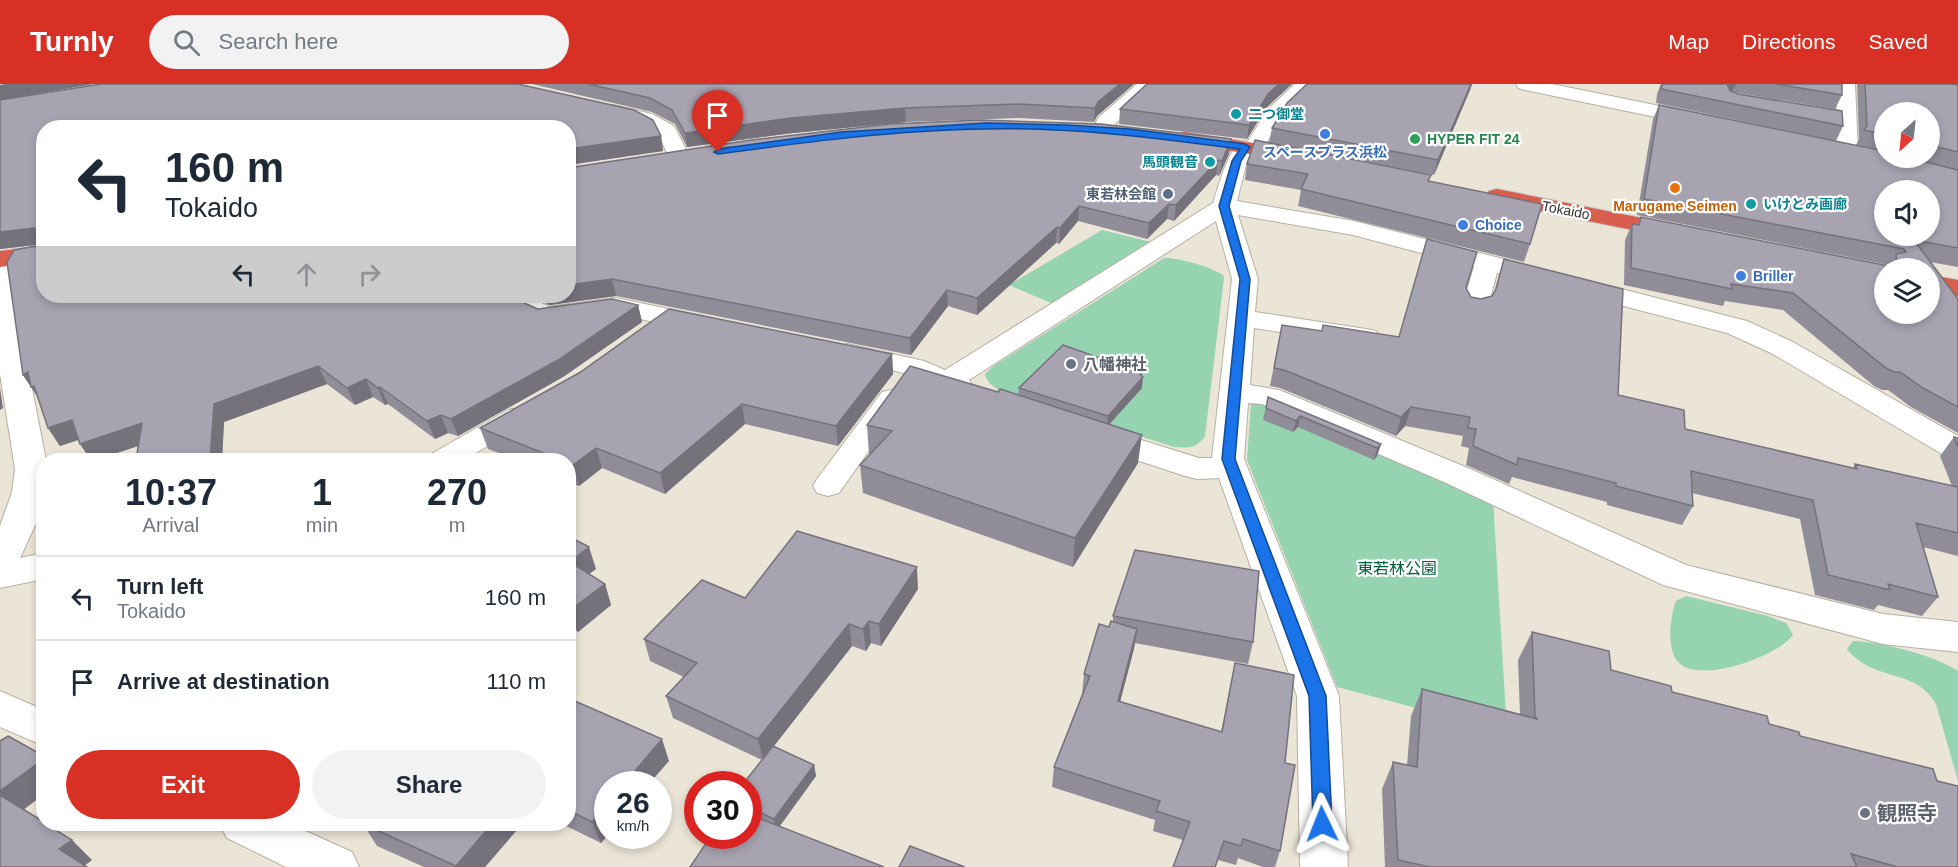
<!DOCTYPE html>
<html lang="en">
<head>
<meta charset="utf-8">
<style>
  body { margin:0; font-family:Arial,"Noto Sans JP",sans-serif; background:#f2f2f3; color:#1f2937; height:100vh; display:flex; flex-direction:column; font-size:22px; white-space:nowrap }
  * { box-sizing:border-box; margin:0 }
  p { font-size:20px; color:#747a83 }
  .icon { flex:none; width:33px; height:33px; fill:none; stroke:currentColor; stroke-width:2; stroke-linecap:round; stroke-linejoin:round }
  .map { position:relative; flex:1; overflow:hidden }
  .drawer { position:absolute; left:36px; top:369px; width:540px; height:378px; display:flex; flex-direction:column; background:#fff; border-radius:24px; box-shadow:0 3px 9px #0003 }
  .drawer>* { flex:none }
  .guide { position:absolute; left:36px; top:36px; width:540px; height:183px; border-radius:24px; box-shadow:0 3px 9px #0003; background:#fff; color:#1f2937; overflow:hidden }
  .needle { width:39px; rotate:207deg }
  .controls { position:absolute; left:1874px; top:18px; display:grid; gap:12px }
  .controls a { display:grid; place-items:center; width:66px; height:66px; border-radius:50%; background:#fff; box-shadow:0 3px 9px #0003; font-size:30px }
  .speed { position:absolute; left:594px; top:687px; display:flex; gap:12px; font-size:30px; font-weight:700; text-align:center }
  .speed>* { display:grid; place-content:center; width:78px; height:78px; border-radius:50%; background:#fff; box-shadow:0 3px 9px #0003; line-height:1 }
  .speed small { font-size:15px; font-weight:400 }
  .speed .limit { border:9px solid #d22; background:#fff; color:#111 }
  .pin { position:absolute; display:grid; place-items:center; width:51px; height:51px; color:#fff; margin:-62px -26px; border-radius:50% 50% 50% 0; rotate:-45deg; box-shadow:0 0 6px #0007 }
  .pin .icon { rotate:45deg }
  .me { position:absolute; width:66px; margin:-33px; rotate:358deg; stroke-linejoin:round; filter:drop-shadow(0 0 4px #0008) }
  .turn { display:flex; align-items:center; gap:21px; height:126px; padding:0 30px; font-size:27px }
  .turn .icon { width:78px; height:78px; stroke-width:2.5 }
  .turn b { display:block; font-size:42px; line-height:51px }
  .lanes { display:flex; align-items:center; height:57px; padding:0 30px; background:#0003; justify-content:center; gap:30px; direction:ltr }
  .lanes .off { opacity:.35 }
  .eta { display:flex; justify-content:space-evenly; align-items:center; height:102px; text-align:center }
  .eta b { font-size:36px; font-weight:700; line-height:42px }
  .action { display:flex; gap:12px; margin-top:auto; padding:12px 30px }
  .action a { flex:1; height:69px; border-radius:36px; background:#d93025; color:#fff; font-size:24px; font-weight:700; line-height:69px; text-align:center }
  .action a+a { background:#f2f2f3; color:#1f2937 }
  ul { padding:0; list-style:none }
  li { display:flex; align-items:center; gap:18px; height:84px; padding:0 30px; border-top:2px solid #e0e1e3 }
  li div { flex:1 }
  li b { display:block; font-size:22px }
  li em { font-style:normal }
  header { display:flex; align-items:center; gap:36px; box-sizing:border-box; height:84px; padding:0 30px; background:#d93025; color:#fff }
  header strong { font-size:28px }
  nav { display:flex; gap:33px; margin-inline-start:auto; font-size:21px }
  .search { width:420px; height:54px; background:#f2f2f3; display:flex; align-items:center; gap:15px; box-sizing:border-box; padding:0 21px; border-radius:33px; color:#747a83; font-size:22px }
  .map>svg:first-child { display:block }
  .green { fill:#96d3b1 }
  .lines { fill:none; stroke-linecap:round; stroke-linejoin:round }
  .lane-casing { stroke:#b5b0a2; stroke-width:2 }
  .street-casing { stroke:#b5b0a2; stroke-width:2 }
  .secondary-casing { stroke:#b5b0a2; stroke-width:2 }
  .highway-casing { stroke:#c7c6c4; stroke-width:2 }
  .lane { fill:#fff; fill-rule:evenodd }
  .street { fill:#fff; fill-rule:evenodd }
  .secondary { fill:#fff; fill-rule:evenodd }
  .highway { fill:#d95e4e; fill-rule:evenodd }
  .wall { fill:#908c98 }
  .shaded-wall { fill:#76727c }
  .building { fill:#a8a3b1; stroke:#76727c; stroke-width:1.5; fill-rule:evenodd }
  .route { fill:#1a73e8; stroke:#114b97; stroke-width:1.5 }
  .culture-dot { fill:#0f9aa8; stroke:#fff; stroke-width:2 }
  .shop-dot { fill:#3f7fe0; stroke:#fff; stroke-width:2 }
  .leisure-dot { fill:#2e9e5b; stroke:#fff; stroke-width:2 }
  .food-dot { fill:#e8710a; stroke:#fff; stroke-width:2 }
  .service-dot { fill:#5c6f8a; stroke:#fff; stroke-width:2 }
  .worship-dot { fill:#6b7280; stroke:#fff; stroke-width:2 }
  .labels { text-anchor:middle; stroke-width:4.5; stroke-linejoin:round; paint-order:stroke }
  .far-culture-label { font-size:14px; font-weight:bold; fill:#0d838f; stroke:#fff; text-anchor:start }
  .far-leisure-label { font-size:14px; font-weight:bold; fill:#27864d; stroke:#fff; text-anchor:start }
  .far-shop-label { font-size:14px; font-weight:bold; fill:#366cbe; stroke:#fff; text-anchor:start }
  .far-service-label { font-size:14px; font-weight:bold; fill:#4e5e75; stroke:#fff; text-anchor:end }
  .far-food-label { font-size:14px; font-weight:bold; fill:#c56008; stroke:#fff }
  .far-street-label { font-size:14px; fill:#36342e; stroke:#fff }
  .worship-label { font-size:16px; font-weight:bold; fill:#5b616d; stroke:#fff; text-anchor:start }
  .park-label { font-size:16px; fill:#005f3c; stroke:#fff }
  .near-worship-label { font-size:20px; font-weight:bold; fill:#5b616d; stroke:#fff; text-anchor:start }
</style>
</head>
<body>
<header>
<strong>Turnly</strong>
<div class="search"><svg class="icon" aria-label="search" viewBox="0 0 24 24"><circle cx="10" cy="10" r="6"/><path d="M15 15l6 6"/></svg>Search here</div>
<nav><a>Map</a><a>Directions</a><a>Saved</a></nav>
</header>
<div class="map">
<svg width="1958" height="783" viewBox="0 0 1958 783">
  <rect width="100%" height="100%" fill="#ebe5d7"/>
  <path class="green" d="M1102,146L1151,158L1051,219L1009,201Z
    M1164,174C1177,173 1212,183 1223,191L1224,194L1205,352C1197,365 1188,364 1174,363L1017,313C1004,308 988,304 985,290L992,283Z
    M1262,316L1493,415L1507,648L1337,603L1247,376L1251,319Z
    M1686,512L1768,532L1786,539L1793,551C1778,572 1701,600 1679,579C1666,567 1670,532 1676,517Z
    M1853,557C1882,558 1934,571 1958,587V697L1936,620C1915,583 1874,599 1847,565Z"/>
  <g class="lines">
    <defs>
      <path id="lane" d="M892,306L902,308L906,314L839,409L828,412L817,409L813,402L817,395L882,308Z
        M518,324L528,326L532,332L528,338L464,376H428L433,369L508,326Z"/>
      <path id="street" d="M1295,0H1315L1283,32L1261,68L1251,70L1247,77L1237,117L1354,137L1747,237L1793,258L1958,352V376L1947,373L1773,270L1727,249L1497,189L1488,222L1484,228L1475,230L1466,228L1462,222L1474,183L1353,151L1238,131L1258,195L1255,228L1366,245L1376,247L1380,253L1376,259L1366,261L1254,244L1250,301L1279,306L1468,384L1686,481L1883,530L1958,538V568L1883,560L1663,501L1444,398L1262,320L1248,319L1244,375L1339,612L1348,783H1300L1297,612L1219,394L1197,395L1185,392L1085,359L1080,352L1085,345L1096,342L1199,374H1212L1232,195L1216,137L969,296L973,302L969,308C946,314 927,298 906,290C884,283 860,281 837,275L833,269L837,263L847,260L924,277L945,286L1213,119C1220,97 1225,77 1238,59L1248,57L1268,25Z
        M1516,0H1552L1699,30L1706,32L1709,36L1706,40L1699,42L1525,6L1518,4Z
        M1837,0H1855L1858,68L1854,72L1847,74L1840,72L1836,68Z
        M613,21L652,30L674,42L690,73L687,78L679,79L671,78L658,49L639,39L606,31L603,27L606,23Z
        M14,165L23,168L27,173L15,194L25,269L46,376H44V417L39,433L20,474L44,469V495L0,504V442L12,408L15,385L0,290V176L5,168Z
        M499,212H530L549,223L616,214L712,234L716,240L712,246L702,248L616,230L544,240C529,236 508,225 499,212Z
        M0,607L44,626V662L0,643Z
        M220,740H290L352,768L359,783H286L227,754Z"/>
      <path id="secondary" d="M1137,0H1157L1115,40L1110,50H1096L1093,46L1098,34Z"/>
      <path id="highway" d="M1185,48L1297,66L1305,67L1308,72L1305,77L1297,78L1178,58L1175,54L1178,50Z
        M1497,105L1682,142L1691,144L1694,149L1691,154L1682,156L1489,117L1486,112L1489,107Z
        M44,162V177L0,183V167Z
        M1929,191L1958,196V212L1929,207Z"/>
    </defs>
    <use href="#lane" class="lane-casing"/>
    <use href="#street" class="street-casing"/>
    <use href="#secondary" class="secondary-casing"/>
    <use href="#highway" class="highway-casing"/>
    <use href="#lane" class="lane"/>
    <use href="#street" class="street"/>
    <use href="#secondary" class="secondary"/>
    <use href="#highway" class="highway"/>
  </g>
  <path class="wall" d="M101,0H518L634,26L653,36L661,52L663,67L568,81V44H44V212H508L538,225L612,215L638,221L642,238L563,293L458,352L448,349L435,355L388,320L385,321L373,313L355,321L327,300L224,338L222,376H136L138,362L96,376H91L80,360L78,356L60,362L48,344L38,313L23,291L7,178L14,166L36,162V161L0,165V16Z
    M532,0H1134L1097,32L1094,38L1019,34L906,38L793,49L687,63L675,40L652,28Z
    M1147,0H1292L1266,24L1247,55L1119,40L1120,25Z
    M1307,0H1472L1470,6L1434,91L1269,59L1272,44Z
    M1661,0H1842V11L1835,25L1732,8L1843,42L1836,57L1656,19L1657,10Z
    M1857,0H1950L1958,1V86L1924,78L1958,86V183L1930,178L1958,215V349L1911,323L1888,306H1882L1874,302L1783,226L1725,217L1723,222L1624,201L1625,156L1632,140L1637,141L1641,133L1889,182V181L1637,131L1653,35L1659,21L1884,74H1929V28H1884V67L1856,61L1859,55Z
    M1231,55L1229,70L1219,92L1216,91L1174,137L1167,135L1147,155L1078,137L1059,160L1056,159L977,231L948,222L911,271L616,212L549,221L533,212H568V84Z
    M1247,80L1429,98L1530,160L1524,178L1298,122L1301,106L1245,96Z
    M1504,175L1618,311L1685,345L1853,384L1855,380L1952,402L1940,372L1954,353L1958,354V472L1923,463L1938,513L1922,532L1878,521L1874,526L1815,511L1800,435L1692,409L1693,422L1682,441L1607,421V418L1512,393L1509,400L1466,381L1469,364L1461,362L1463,352L1405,342L1396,352L1280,304L1270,302L1282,241L1321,247L1399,253L1466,204L1471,213L1481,215L1492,212L1494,209Z
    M892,270L893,290L838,362L745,340L665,410L602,384L579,402L568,398V376H517L488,365L480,344Z
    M1142,289V304L1109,340L1138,379L1073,483L863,409L860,381L871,370H869L867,341L998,308L1018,311L1019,304Z
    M1268,313L1381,360L1377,372L1374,376L1298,343L1293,348L1263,336Z
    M568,452L596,485L589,490L605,500L611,521L578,548L568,542Z
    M918,505L881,562L871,559L866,567L852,562L774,662L814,681L816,692L780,742L748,752V700L762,676L673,634L666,612L684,593L650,577L644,555L745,514Z
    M1113,532L1253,558L1248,580L1135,559L1120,618L1221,648L1235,579L1285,679L1280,767L1275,783H1263L1238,774L1236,781L1218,776L1216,783H1173L1183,756L1153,747L1155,736L1052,703L1054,683L1082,610L1084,590L1113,537Z
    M1532,548L1611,586L1672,608L1769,640L1800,652L1958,783H1385L1382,705L1393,678L1407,681L1411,632L1422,605L1520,630L1518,576Z
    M568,614L669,677L608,700V751L601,759L562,740H568Z
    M363,740H522L485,783H424L377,762Z"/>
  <path class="shaded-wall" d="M5,0H94L0,16V1Z
    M1120,0H1134L1097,32L1094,38L1095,24L1098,18Z
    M1279,0H1292L1266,24L1247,55L1249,41L1268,10Z
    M1471,0H1472L1470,6L1434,91L1438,76Z
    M1727,0H1736L1732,8L1720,15Z
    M905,24L906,38L793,49L687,63L685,49L791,34Z
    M661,52L663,67L568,81V65Z
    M1231,55L1229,70L1219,92L1222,77Z
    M1218,76L1216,91L1174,137L1176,121Z
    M1169,120L1167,135L1147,155L1149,139Z
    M1079,122L1078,137L1059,160L1060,144Z
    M1057,143L1056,159L977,231V214Z
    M34,144L44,160L0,165V148Z
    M612,195L616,212L549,221L547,212H568V201Z
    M947,206L948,222L911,271L910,254Z
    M638,221L642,238L563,293L458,352L451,335Z
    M892,270L893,290L838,362L836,342Z
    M318,282L327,300L224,338L222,376H210L214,320Z
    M28,288L43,321L23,291Z
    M1142,289V294L1143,293L1142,304L1107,343L1108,332Z
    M366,295L373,313L355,321L347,304Z
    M380,303L388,320L385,321L378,304Z
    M0,304L3,324L0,326Z
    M742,320L745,340L665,410L660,389Z
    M1411,323L1405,342L1396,352L1401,333Z
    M441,331L448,349L435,355L427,337Z
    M1300,332L1298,343L1293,348L1296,337Z
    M72,336L84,354L60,362L48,344Z
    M142,339L153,357L96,376H91L80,360Z
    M1142,351L1138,379L1073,483L1075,454Z
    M1381,360L1377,372L1374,376L1377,364Z
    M596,364L602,384L579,402L573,381Z
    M589,463L596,485L577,499L570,478Z
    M917,483L918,505L881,562L879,540Z
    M605,500L611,521L578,548L570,526Z
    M869,537L871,559L866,567L863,545Z
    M849,540L852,562L763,676L758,655Z
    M1137,545L1134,565L1115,637L1118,617Z
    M662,655L669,677L649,700H624Z
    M44,675V710L18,730L0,712V707Z
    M814,681L816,692L776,747L774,735Z
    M608,720V751L601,759L592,738Z
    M492,740H522L485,783H457L456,782Z
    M72,756L92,776L83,783L59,765Z"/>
  <path class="building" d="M101,0H518L634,26L653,36L661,52L568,65V44H44V212H508L538,225L612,215L638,221L558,276L451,335L441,331L427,337L380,303L378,304L366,295L347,304L318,282L214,320L210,376H136L142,339L80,360L72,336L48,344L34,302L31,303L28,288L23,291L7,178L14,166L36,162V146L34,144L0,148V16Z
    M588,0H1120L1098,18L1095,24L1019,20L905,24L791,34L685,49L672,26L650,14Z
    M1147,0H1279L1268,10L1249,41L1120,25Z
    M1307,0H1471L1438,76L1272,44L1287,19Z
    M1662,0H1727L1730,7L1738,10L1842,27L1843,42L1661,5Z
    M1776,0H1842V11Z
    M1865,0H1950L1958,1V68L1929,61V28H1884V50L1864,46L1867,42Z
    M1659,21L1884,67V74H1909L1958,86V164L1914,156L1958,215V323L1923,304L1900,288H1894L1886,284L1793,209L1731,200L1732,205L1631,184L1632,140L1639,141L1641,133L1894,183L1897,181L1896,170L1906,168L1904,165L1644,115ZM1884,106H1929V152H1884ZM1884,184H1929V230H1884Z
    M979,36L1101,40L1231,55L1222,77L1218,76L1176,121L1169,120L1149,139L1079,122L1060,144L1057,143L977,214L947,206L910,254L612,195L568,201V84L751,56L891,40Z
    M1255,56L1431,91L1428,97L1542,120L1530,160L1301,105L1308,90L1247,80Z
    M1427,155L1477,168L1466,204L1471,213L1481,215L1492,212L1496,205L1504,175L1623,205L1618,311L1684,326L1685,345L1857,385L1855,380L1958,403V449L1916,439L1938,513L1888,500L1890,506L1828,491L1813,416L1691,387L1693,422L1616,402V399L1518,374L1517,381L1473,362L1476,345L1468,344L1470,333L1411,323L1401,333L1284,286L1274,284L1282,241L1322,247L1323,241L1399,253Z
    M669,225L892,270L836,342L742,320L660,389L596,364L573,381L568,380V376H561L480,344L579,289Z
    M1063,261L1142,289L1140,291L1143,293L1108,332L1019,304Z
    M910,282L998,308L1000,305L1142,351L1075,454L860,381L892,347L867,341Z
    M1268,313L1381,360L1377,364L1300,332L1296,337L1266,324Z
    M1954,353L1958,354V363Z
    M797,447L917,483L879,540L869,537L863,545L849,540L758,655L666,612L697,579L644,555L702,496L745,514Z
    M568,452L589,463L570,478L605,500L570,526L568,525Z
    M1135,466L1259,487L1253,558L1113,532Z
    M1111,537L1137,545L1118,617L1222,648L1235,579L1294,591L1285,679L1295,681L1280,767L1243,755L1241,762L1224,757L1215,783H1173L1190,738L1156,727L1160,717L1054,683L1090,592L1084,590L1099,540L1109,543Z
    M1532,548L1609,567L1611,586L1671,602L1672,608L1767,632L1769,640L1799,648L1800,652L1933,685L1937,697L1958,702V783H1898L1851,770L1857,783H1430L1398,776L1393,678L1417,683L1422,605L1537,635L1535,632Z
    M568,614L662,655L624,700H608V720L592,738L568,726Z
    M8,652L44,672V675L0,707V657Z
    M773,662L814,681L774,735L748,723V700H743Z
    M0,711L44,738V740H46L72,756L59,765L87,783H0Z
    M748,730L884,783H690L711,752H748Z
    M363,740H492L456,782Z
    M910,762L965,783H899Z"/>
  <path class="route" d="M986,39L1066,41L1130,45L1245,60L1250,63L1241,77L1229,122L1250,195L1235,375L1326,612L1332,740L1329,746L1322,749L1315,746L1313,740L1309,612L1222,375L1240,195L1219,122L1232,77L1240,65C1155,54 1071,43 986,45C896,46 807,58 718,70L714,68L718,65L842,48Z"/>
  <g class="culture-dot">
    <circle cx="1236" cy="30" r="6"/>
    <circle cx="1210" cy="78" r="6"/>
    <circle cx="1751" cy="120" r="6"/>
  </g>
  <g class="shop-dot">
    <circle cx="1325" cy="50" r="6"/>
    <circle cx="1463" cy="141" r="6"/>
    <circle cx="1741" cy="192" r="6"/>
  </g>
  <circle class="leisure-dot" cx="1415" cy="55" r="6"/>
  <circle class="food-dot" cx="1675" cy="104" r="6"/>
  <circle class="service-dot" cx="1168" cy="110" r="6"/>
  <g class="worship-dot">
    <circle cx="1071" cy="280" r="6"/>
    <circle cx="1865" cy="729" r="6"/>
  </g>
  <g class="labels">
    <g class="far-culture-label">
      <text x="1248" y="35">二つ御堂</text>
      <text x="1198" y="83" text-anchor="end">馬頭観音</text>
      <text x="1763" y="125">いけとみ画廊</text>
    </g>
    <g class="far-leisure-label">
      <text x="1427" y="60">HYPER FIT 24</text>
    </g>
    <g class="far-shop-label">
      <text x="1325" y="73" text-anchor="middle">スペースプラス浜松</text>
      <text x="1475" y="146">Choice</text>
      <text x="1753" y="197">Briller</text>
    </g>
    <g class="far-service-label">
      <text x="1156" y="115">東若林会館</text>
    </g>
    <g class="far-food-label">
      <text x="1675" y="127">Marugame Seimen</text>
    </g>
    <g class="far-street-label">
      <text transform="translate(1566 126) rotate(11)" y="5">Tokaido</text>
    </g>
    <g class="worship-label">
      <text x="1083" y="286">八幡神社</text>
    </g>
    <g class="park-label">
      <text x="1397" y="490">東若林公園</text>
    </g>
    <g class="near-worship-label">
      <text x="1877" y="736">観照寺</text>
    </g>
  </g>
</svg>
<div class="controls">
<a><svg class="needle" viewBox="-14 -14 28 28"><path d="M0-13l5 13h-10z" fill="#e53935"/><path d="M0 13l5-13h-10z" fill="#747a83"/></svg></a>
<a><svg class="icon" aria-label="sound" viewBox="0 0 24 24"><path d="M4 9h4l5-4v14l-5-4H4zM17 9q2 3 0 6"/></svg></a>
<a><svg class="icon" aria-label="layers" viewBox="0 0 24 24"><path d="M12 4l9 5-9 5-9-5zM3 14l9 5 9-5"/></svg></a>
</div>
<div class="speed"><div>26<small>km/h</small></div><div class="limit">30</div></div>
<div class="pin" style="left:718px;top:68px;background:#d93025"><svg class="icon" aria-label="arrive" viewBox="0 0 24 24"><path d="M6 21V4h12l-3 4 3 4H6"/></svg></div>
<svg class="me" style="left:1322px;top:740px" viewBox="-20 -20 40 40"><path d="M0-17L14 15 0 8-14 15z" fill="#1a73e8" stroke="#fff" stroke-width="4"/></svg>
<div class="guide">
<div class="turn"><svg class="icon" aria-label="left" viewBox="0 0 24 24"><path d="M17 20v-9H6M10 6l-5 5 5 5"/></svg><div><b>160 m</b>Tokaido</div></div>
<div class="lanes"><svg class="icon" aria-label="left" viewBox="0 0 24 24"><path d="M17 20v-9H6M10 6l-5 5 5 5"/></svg><svg class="icon off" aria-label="ahead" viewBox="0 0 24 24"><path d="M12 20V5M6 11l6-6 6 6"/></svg><svg class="icon off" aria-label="right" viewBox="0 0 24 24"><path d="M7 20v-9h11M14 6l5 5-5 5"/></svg></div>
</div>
<section class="drawer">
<div class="eta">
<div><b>10:37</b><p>Arrival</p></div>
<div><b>1</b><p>min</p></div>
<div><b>270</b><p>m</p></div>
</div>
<ul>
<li><svg class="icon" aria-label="left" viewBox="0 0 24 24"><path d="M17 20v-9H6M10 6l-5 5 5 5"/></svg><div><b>Turn left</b><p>Tokaido</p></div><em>160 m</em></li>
<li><svg class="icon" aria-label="arrive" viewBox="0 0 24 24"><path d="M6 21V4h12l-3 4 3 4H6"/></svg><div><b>Arrive at destination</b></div><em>110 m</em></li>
</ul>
<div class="action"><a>Exit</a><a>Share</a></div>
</section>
</div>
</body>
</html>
